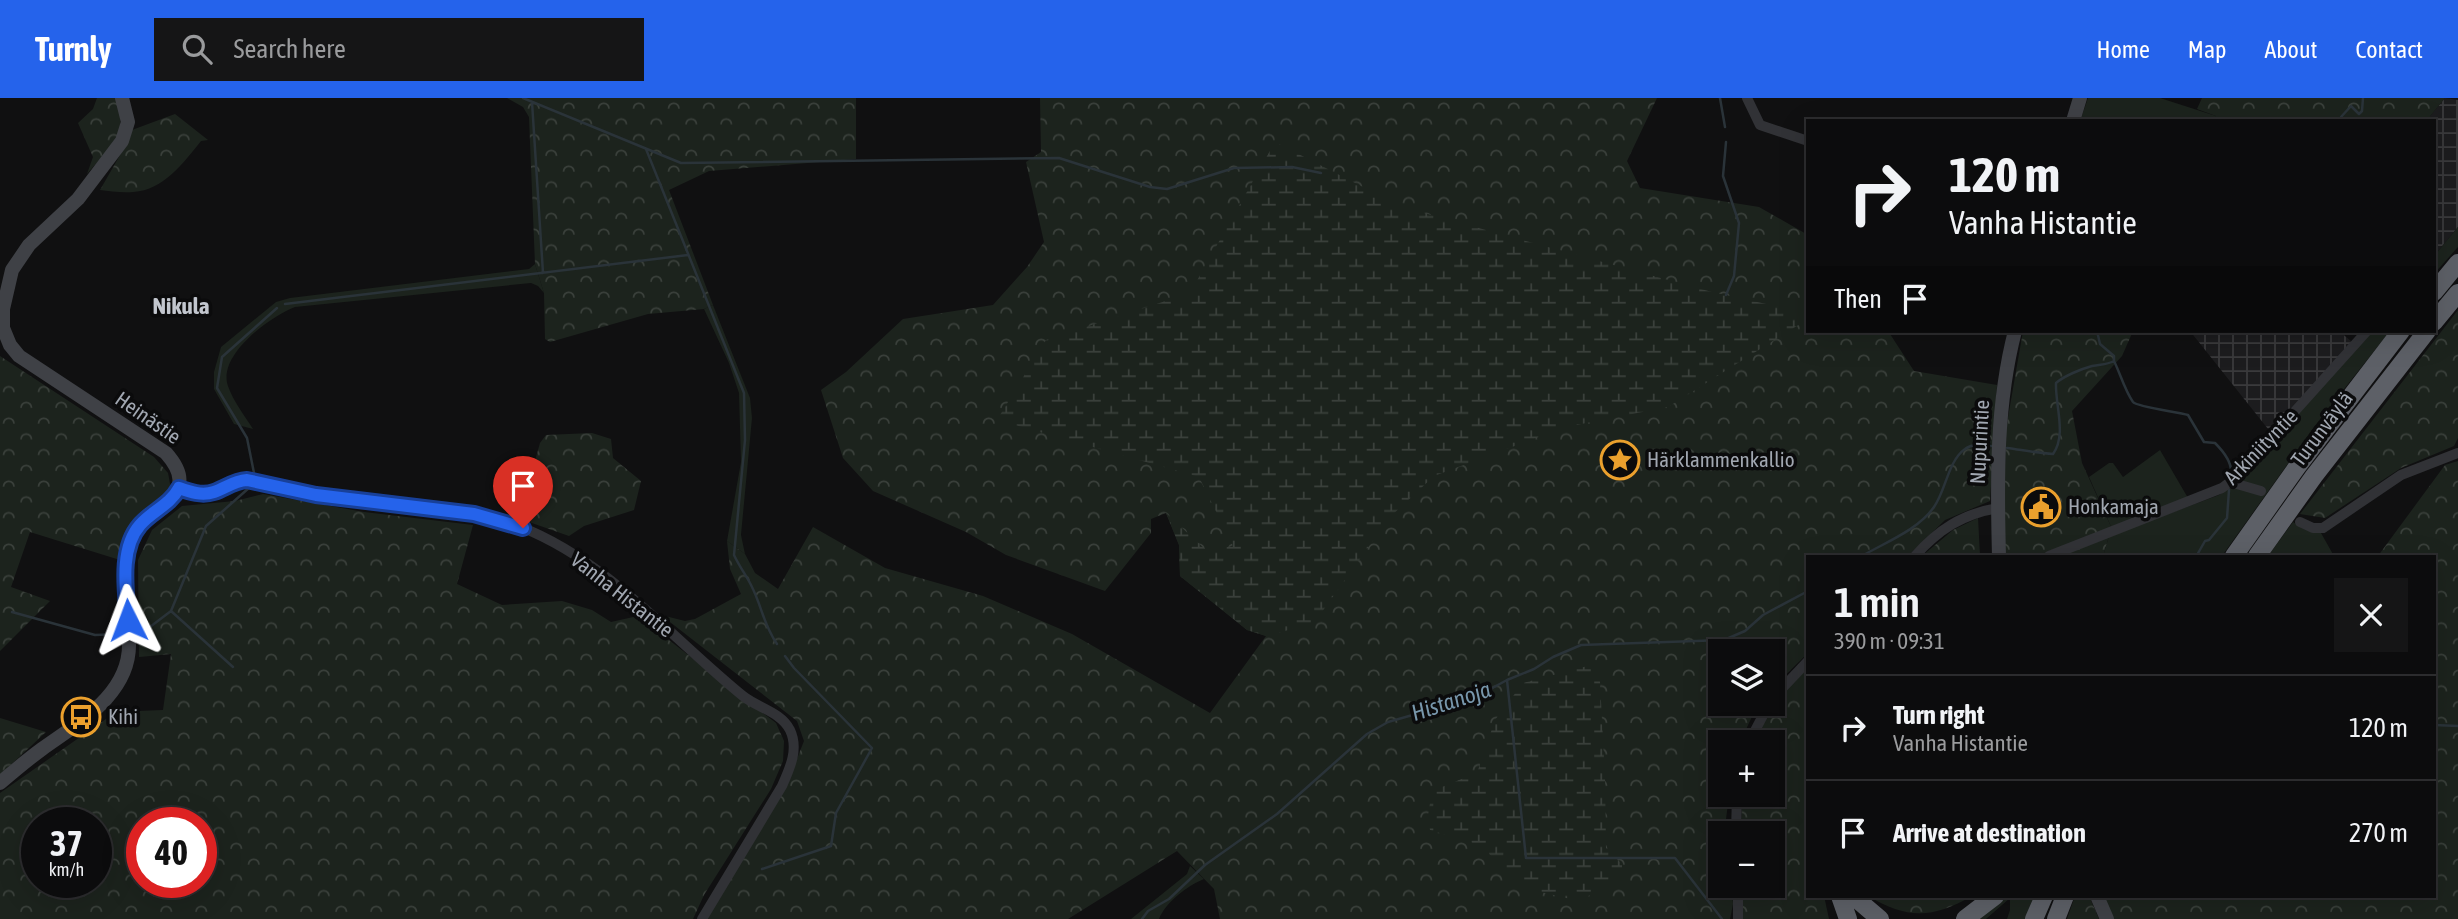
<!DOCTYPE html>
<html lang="en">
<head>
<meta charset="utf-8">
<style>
  body { margin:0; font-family:"Asap Condensed",sans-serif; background:#151516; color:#f1f3f6; height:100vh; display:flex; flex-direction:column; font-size:26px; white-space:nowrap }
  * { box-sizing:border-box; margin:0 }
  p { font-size:23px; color:#9a9b9d }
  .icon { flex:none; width:38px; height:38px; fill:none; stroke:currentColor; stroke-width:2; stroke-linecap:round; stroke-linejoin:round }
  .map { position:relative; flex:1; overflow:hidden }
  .sheet { position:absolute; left:1806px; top:457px; width:630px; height:343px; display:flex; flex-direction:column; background:#0c0c0d; border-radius:0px; box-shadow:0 7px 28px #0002,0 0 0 2px #2c2c2e }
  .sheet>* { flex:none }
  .banner { position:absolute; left:1806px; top:21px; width:630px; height:214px; border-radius:0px; box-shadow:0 7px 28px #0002,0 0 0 2px #2c2c2e; background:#0c0c0d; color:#f1f3f6; overflow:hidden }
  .fabs { position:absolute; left:1708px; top:541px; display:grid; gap:14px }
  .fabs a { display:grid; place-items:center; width:77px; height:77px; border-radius:0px; background:#0c0c0d; box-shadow:0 7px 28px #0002,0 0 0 2px #2c2c2e; font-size:35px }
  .speed { position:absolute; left:21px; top:709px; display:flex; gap:14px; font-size:35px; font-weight:700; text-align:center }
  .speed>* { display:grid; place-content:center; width:91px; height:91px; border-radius:50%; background:#0c0c0d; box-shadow:0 7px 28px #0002,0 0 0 2px #2c2c2e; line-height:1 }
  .speed small { font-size:18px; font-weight:400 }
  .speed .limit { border:10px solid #d22; background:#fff; color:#111 }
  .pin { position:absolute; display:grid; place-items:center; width:60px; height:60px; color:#fff; margin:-72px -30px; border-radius:50% 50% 50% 0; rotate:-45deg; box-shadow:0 0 7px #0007 }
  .pin .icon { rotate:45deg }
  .me { position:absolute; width:77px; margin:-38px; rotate:357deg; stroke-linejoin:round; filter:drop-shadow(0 0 5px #0008) }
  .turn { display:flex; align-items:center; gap:24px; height:147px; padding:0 28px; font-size:32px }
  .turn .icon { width:91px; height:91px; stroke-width:2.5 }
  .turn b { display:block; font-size:49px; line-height:60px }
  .then { display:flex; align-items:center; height:66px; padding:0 28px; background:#0003; gap:14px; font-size:26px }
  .round { display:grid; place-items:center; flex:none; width:74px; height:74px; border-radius:0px; background:#151516 }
  .overview { display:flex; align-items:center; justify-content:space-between; height:119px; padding:0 28px }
  h1 { font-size:42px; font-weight:600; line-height:52px }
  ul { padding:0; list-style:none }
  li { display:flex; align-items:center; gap:21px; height:105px; padding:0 28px; border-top:2px solid #2c2c2e }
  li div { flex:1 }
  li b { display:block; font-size:26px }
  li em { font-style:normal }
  header { display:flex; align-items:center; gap:42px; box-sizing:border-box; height:98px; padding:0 35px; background:#2563eb; color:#fff }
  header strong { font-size:33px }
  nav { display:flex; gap:38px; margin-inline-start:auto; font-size:24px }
  .search { width:490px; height:63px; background:#151516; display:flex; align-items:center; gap:18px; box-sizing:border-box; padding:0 24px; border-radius:0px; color:#9a9b9d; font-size:26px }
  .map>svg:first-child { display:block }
  .industrial { fill:url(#industrial-grid) }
  .grass { fill:#1c231d }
  .forest { fill:url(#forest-crowns); fill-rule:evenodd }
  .wetland { fill:url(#wetland-marsh) }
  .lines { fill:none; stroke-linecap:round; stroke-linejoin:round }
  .stream { stroke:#2a3339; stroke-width:2.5 }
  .street { stroke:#313236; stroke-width:10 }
  .secondary { stroke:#3f4146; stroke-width:14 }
  .highway { stroke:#5d6067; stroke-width:18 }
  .route-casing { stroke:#184099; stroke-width:18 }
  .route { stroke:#2563eb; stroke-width:12 }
  .labels { text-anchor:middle; stroke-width:7; stroke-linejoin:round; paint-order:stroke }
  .street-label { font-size:21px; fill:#a1a7b1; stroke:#0b0b0c }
  .poi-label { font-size:21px; fill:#a1a7b1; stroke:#0b0b0c; text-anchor:start }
  .neighbourhood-label { font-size:23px; font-weight:bold; fill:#c2c6ce; stroke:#0b0b0c }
  .water-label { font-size:23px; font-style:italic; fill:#7897ac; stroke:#0b0b0c }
</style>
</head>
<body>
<header>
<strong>Turnly</strong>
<div class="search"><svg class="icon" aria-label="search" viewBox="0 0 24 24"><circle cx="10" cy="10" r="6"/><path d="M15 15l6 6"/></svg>Search here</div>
<nav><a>Home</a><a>Map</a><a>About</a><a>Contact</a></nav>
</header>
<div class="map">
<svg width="2458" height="821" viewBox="0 0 2458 821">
  <defs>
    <pattern id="industrial-grid" width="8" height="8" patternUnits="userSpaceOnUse" patternTransform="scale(1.75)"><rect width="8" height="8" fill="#1c1c1e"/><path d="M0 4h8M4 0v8" fill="none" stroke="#3a3a3c"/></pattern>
    <pattern id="forest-crowns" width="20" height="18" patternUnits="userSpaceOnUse" patternTransform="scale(1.75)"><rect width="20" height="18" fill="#1c231d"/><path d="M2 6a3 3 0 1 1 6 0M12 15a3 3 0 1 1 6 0" fill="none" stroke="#3a403b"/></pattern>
    <pattern id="wetland-marsh" width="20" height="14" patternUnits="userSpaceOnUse" patternTransform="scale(1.75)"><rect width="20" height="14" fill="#1c231d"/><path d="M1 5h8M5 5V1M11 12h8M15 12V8" fill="none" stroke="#3a403b"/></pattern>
  </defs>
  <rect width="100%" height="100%" fill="#101011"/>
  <path class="industrial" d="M2445,0L2458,2V129L2434,158V23H2426Z
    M2190,233H2339L2358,249L2276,341Z"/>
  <path class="grass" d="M2088,0H2160L2216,18L2215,23H2080Z
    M2458,129V149L2434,176V158Z
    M535,166L544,195L538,188L531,185L295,209C271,218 217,257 228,288C233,303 245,318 253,331L234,326L214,291V274L221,249L276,204L290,200L529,171Z
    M713,207L750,300L752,320L741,437L745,456L727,443L741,364L739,295L729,265L704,211Z
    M2372,233H2390L2314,329L2222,458H2103L2109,438L2219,397L2237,383Z
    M2160,352L2188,400L2112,431L2089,379L2109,365H2113L2123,379Z
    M2293,424L2304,431L2321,435L2334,458H2268Z
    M1190,768L1204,781C1187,788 1166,804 1159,821H1131L1187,776Z
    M2001,798H2034L2025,821H2007L2010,812V800L1986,821H1972Z"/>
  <path class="forest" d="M97,0H116C129,39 111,48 87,76L93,59L78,25L93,11Z
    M507,0H856V61L709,73L669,92L713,207L704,211L648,216L550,244L545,241L544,195L535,166L529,19L523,9Z
    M1040,0H1657L1627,63L1640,90L1759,109L1808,137V233H1891L1890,236L1914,273L1997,287L1990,403L1945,422L1908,458H1808V555L1773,589V553H1720V606H1758L1740,644H1720V696L1729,697L1726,721L1727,735H1720V788H1731L1733,806L1730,821H1220L1214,791L1177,753L1068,821H707L787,686L804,643L797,623L661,517L685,523L695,521L741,496L730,471L727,443L745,456L755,475L778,491L813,429L885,470L983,498L1072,536L1210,615L1266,538L1247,532L1180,478L1179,447L1166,415L1151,421V435L1105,493L1006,457L966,434L873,393L843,360L821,292L846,274L903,221L993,207L1027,169L1044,144L1026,64L1041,54Z
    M2202,0H2445L2426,23H2215L2216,18L2197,11Z
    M175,16L208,42L201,43C183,65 164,92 133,94C122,95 110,93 100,92L127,45L132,32Z
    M2458,212V340L2454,348L2401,370L2325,420L2300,416Z
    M2023,233H2133L2122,258L2072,313L2082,365L2112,431L2042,458H2005L2004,409L2006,331Z
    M0,258L154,359L168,375L171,391C144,412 123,426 120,462L30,434L11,489L50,503L0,553Z
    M592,335L611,341L613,360L641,383L634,412L584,428L569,438L512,418L521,413L540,345L546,337Z
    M2458,363V821H2113L2103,798H2434V458H2378L2445,367Z
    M263,396L364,414L473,427L457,486L502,507L562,503L592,512L611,524L638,518L776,625L784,643L783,663L771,691L704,797L693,821H0V695L116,614L163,612L171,556L139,559L138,462L152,432L182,408L235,403ZM37,724H96V784H37ZM142,724H201V784H142Z
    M1978,420L1980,458H1922L1953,432Z
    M2109,438L2103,458H2060Z
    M1808,570V798H1824L1829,821H1742V788H1773V735H1741L1742,697L1773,696V644H1755C1766,613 1784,592 1808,570Z
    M0,620L46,634L0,677Z
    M1868,798H1972C1932,821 1907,821 1868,798Z
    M2075,798H2089L2099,821H2067Z"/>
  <path class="wetland" d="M1275,44L1402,109L1712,194L1808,215V221L1668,309L1566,329L1434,378L1390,419L1314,525L1266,538L1247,532L1180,478L1179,447L1166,415L1207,453L1233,448L1199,379L997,322L1046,242L1190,195Z
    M1599,565L1605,680L1606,750L1622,766V780L1579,803L1528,791L1479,747L1430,732L1428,717L1432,693L1477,675L1495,622L1523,585Z"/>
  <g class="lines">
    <path class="stream" d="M523,0L681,65L1059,60L1150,89L1167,91L1234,70L1292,69L1321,75
      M1720,0L1725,29
      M532,4L543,175
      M2342,23L2341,19L2351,8L2359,16L2362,13L2363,0
      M646,51L744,295L745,342L734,457C739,468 746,477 751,487C762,508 763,526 777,546
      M1726,197L1734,178L1739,125L1723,78L1726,44
      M285,206L688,157
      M2114,263C2120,275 2125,293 2133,304C2137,309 2178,314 2188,317L2204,344L2215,345C2222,352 2232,364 2231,375
      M2007,350C2022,352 2038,355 2053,356C2067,337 2055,307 2056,285C2064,278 2081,271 2092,268C2101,266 2106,267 2114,263V258L2100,246L2097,233
      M254,375L247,340L217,290L222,259L277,210
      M2197,457L2205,443L2209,442L2227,420L2229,392
      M1862,458C1886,444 1918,432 1934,409C1946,392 1948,363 1965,351C1973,345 1982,347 1991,348
      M171,513L233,569
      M12,514L95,537L121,536
      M137,535H142L171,513L206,428L250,389
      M1507,582L1526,760H1675L1722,821
      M2434,627L2458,628
      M762,771L831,748L836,715L872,650L794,570L785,558
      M1142,821L1148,813L1169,801L1205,767L1277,716L1367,636L1388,624L1476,599L1507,582L1534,571L1553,559L1581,547L1724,542L1745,533L1763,517L1808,493"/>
    <path class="street" d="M1747,0L1760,27L1808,43
      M2230,384L2261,393
      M179,390C190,393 202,398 214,394C226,390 233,383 247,382C271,387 295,394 319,397C380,406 445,405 504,423C599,453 668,537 743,598C758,610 781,614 790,632C799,651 790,670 782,688L702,821
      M2300,424L2313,430H2323L2401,377L2458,355
      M1915,458C1938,432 1962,416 1998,410
      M2049,458L2222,390L2234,381L2367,233
      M1773,600L1808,563
      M1749,644L1769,606
      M1736,735L1737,696
      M1738,821V788"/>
    <path class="secondary" d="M2073,23L2080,0
      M1999,458C1997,383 1996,306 2015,233
      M0,685C14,673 27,662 42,651C78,625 131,596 129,544C128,515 120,470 130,443C143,407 207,401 166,355L19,258L10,247L3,230V211L12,172L29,147L78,101L122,43L128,24L122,0
      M2097,798L2107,821"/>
    <path class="highway" d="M2434,194L2458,165
      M2434,224L2458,195
      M2234,458L2297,369L2401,233
      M2257,458L2314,378L2427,233
      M1840,798L1848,821
      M1857,798L1860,804L1880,821
      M1965,821L1995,798
      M2034,821L2044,798
      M2056,821L2065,798"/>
  </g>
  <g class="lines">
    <defs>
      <path id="route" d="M128,522C126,493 119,451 140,427C152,413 170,407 179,390C190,394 202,398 214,394C226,390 233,383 247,382L316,397L474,416L523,430"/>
    </defs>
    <use href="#route" class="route-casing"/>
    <use href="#route" class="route"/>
  </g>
  <defs>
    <symbol id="sight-ring" viewBox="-11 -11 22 22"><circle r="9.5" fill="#0b0b0c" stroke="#eba02d" stroke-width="1.5"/><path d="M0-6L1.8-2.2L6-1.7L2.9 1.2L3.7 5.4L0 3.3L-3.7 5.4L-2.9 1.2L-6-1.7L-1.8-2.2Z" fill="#eba02d"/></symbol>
    <symbol id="civic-ring" viewBox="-11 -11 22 22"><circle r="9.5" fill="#0b0b0c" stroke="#eba02d" stroke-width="1.5"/><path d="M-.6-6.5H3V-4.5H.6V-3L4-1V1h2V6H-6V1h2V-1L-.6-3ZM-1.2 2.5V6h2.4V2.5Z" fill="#eba02d"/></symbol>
    <symbol id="bus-ring" viewBox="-11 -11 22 22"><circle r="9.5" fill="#0b0b0c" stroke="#eba02d" stroke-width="1.5"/><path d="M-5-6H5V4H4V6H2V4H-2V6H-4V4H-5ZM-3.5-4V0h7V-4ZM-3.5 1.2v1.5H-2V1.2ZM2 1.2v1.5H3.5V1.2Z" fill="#eba02d"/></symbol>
  </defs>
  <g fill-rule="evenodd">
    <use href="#sight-ring" x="1598" y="340" width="44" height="44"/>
    <use href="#civic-ring" x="2019" y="387" width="44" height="44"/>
    <use href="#bus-ring" x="59" y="597" width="44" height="44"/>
  </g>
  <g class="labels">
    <g class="street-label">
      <text transform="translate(148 320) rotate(35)" y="7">Heinästie</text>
      <text transform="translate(2322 331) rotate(-53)" y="7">Turunväylä</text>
      <text transform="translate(1980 344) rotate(-87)" y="7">Nupurintie</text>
      <text transform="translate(2261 349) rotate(-46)" y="7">Arkiniityntie</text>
      <text transform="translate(622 497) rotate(38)" y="7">Vanha Histantie</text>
    </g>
    <g class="poi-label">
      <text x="1647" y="369">Härklammenkallio</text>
      <text x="2068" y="416">Honkamaja</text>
      <text x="108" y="626">Kihi</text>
    </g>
    <g class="neighbourhood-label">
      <text x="181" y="216">Nikula</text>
    </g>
    <g class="water-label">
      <text transform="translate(1451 603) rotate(-18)" y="8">Histanoja</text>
    </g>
  </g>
</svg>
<div class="fabs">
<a><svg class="icon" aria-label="layers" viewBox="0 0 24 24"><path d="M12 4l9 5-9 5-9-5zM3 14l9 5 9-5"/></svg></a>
<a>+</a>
<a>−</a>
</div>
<div class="speed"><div>37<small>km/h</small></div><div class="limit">40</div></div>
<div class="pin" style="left:523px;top:430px;background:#d93025"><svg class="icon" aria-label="arrive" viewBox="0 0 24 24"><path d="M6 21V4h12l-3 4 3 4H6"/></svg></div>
<svg class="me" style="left:128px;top:522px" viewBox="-20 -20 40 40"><path d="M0-17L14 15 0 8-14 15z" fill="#2563eb" stroke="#fff" stroke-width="4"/></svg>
<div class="banner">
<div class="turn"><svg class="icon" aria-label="right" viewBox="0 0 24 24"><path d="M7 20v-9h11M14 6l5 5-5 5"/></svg><div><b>120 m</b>Vanha Histantie</div></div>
<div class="then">Then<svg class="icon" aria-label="arrive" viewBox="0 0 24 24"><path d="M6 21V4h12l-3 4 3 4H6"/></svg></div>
</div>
<section class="sheet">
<div class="overview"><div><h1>1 min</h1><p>390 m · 09:31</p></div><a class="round"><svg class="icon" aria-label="close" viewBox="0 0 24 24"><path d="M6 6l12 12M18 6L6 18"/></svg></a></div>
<ul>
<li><svg class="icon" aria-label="right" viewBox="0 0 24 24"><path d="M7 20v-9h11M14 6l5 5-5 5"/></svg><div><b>Turn right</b><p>Vanha Histantie</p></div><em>120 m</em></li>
<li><svg class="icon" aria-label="arrive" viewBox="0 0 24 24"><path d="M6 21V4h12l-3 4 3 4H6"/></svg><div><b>Arrive at destination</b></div><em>270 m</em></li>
</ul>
</section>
</div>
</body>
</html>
